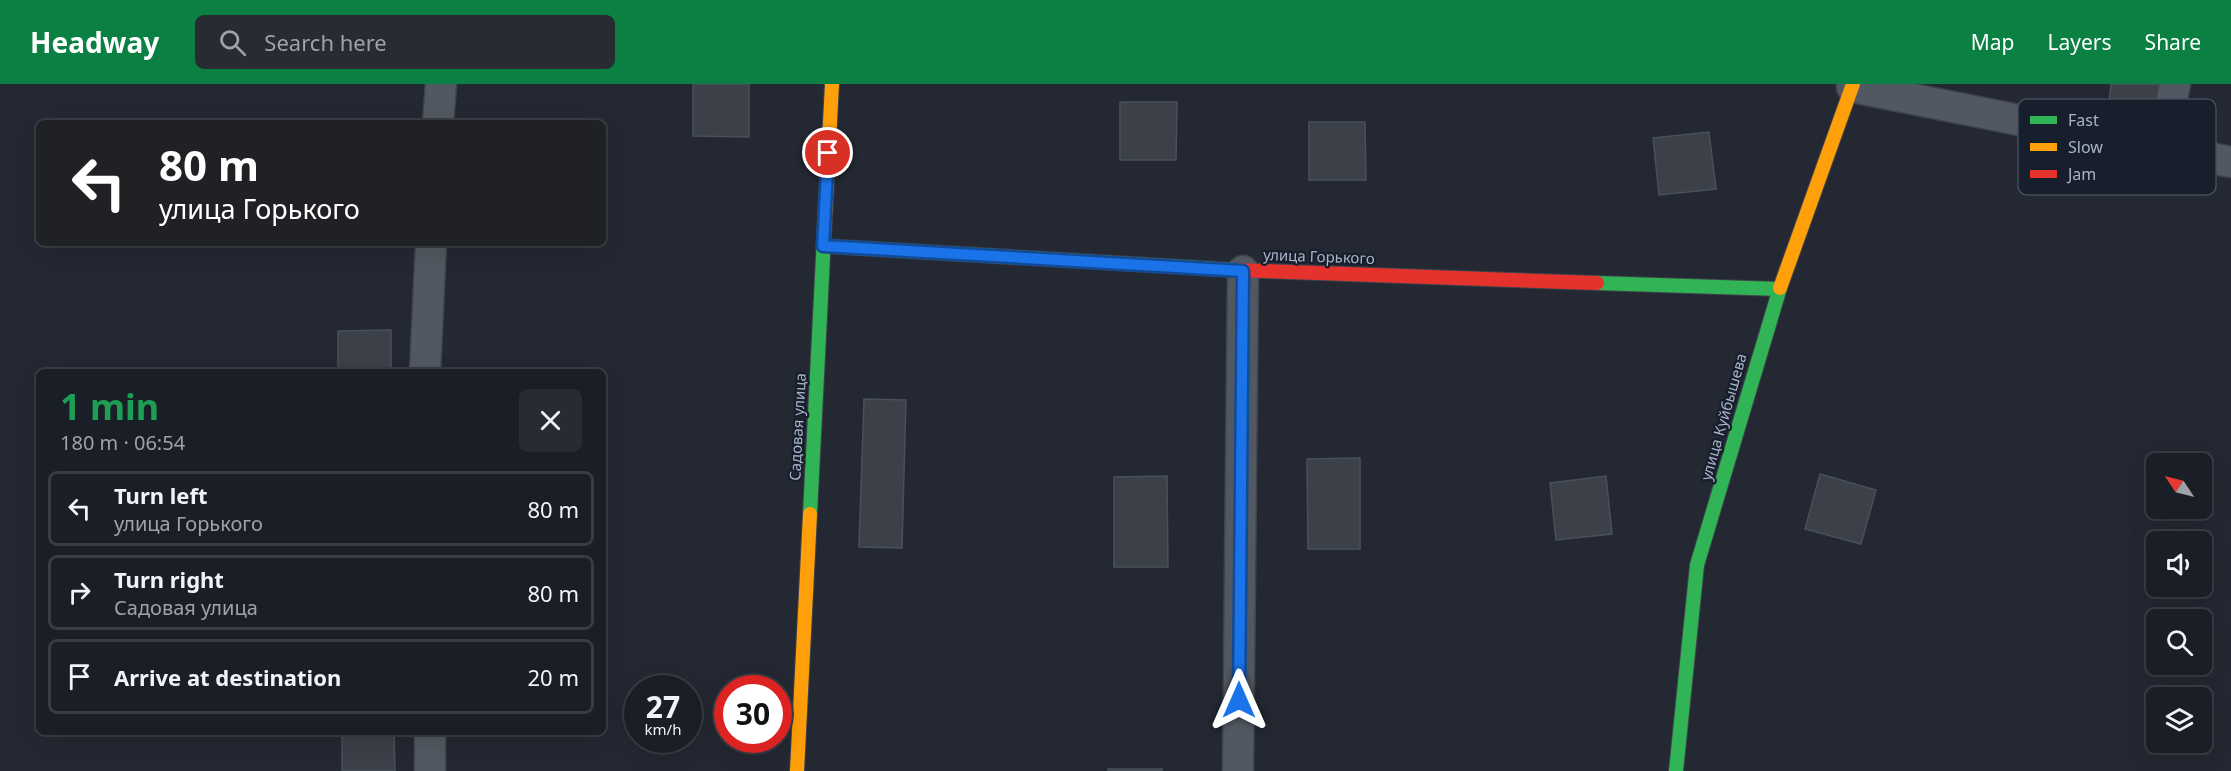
<!DOCTYPE html>
<html lang="en">
<head>
<meta charset="utf-8">
<style>
  body { margin:0; font-family:"Noto Sans",sans-serif; background:#272b32; color:#f1f3f6; height:100vh; display:flex; flex-direction:column; font-size:22px; white-space:nowrap }
  * { box-sizing:border-box; margin:0 }
  p { font-size:20px; color:#9fa2a7 }
  .icon { flex:none; width:33px; height:33px; fill:none; stroke:currentColor; stroke-width:2; stroke-linecap:round; stroke-linejoin:round }
  .map { position:relative; flex:1; overflow:hidden }
  .sheet { position:absolute; left:36px; top:285px; width:570px; height:366px; display:flex; flex-direction:column; background:#1a1e26; border-radius:9px; box-shadow:0 6px 24px #0002,0 0 0 2px #383c43 }
  .sheet>* { flex:none }
  .hud { position:absolute; left:36px; top:36px; width:570px; height:126px; border-radius:9px; box-shadow:0 6px 24px #0002,0 0 0 2px #383c43; background:#202124; color:#fff; overflow:hidden }
  .needle { width:39px; rotate:305deg }
  .buttons { position:absolute; left:2146px; top:369px; display:grid; gap:12px }
  .buttons a { display:grid; place-items:center; width:66px; height:66px; border-radius:9px; background:#1a1e26; box-shadow:0 6px 24px #0002,0 0 0 2px #383c43; font-size:30px }
  .speed { position:absolute; left:624px; top:591px; display:flex; gap:12px; font-size:30px; font-weight:700; text-align:center }
  .speed>* { display:grid; place-content:center; width:78px; height:78px; border-radius:50%; background:#1a1e26; box-shadow:0 6px 24px #0002,0 0 0 2px #383c43; line-height:1 }
  .speed small { font-size:15px; font-weight:400 }
  .speed .limit { border:9px solid #d22; background:#fff; color:#111 }
  .pin { position:absolute; display:grid; place-items:center; width:51px; height:51px; color:#fff; margin:-26px; border:3px solid #fff; border-radius:50%; box-shadow:0 2px 6px #0007 }
  .me { position:absolute; width:66px; margin:-33px; rotate:0deg; stroke-linejoin:round; filter:drop-shadow(0 0 4px #0008) }
  .turn { display:flex; align-items:center; gap:21px; height:126px; padding:0 24px; font-size:27px }
  .turn .icon { width:78px; height:78px; stroke-width:2.5 }
  .turn b { display:block; font-size:42px; line-height:51px }
  .round { display:grid; place-items:center; flex:none; width:63px; height:63px; border-radius:9px; background:#272b32 }
  .headline { display:flex; align-items:center; justify-content:space-between; height:102px; padding:0 24px }
  h1 { font-size:36px; font-weight:700; line-height:45px; color:#1e9e55 }
  ul { padding:0; list-style:none }
  li { display:flex; align-items:center; gap:18px; height:75px; margin:0 12px 9px; padding:0 12px; border:3px solid #383c43; border-radius:9px }
  li div { flex:1 }
  li b { display:block; font-size:22px }
  li em { font-style:normal }
  header { display:flex; align-items:center; gap:36px; box-sizing:border-box; height:84px; padding:0 30px; background:#0b8043; color:#fff }
  header strong { font-size:28px }
  nav { display:flex; gap:33px; margin-inline-start:auto; font-size:21px }
  .search { width:420px; height:54px; background:#272b32; display:flex; align-items:center; gap:15px; box-sizing:border-box; padding:0 21px; border-radius:9px; color:#9fa2a7; font-size:22px }
  .map>svg:first-child { display:block }
  .building { fill:#3b4049; stroke:#4a505a; stroke-width:1.5 }
  .lines { fill:none; stroke-linecap:round; stroke-linejoin:round }
  .street-casing { stroke:#3e4249; stroke-width:33 }
  .fast-casing { stroke:#3e4249; stroke-width:16 }
  .slow-casing { stroke:#3e4249; stroke-width:16 }
  .jam-casing { stroke:#3e4249; stroke-width:16 }
  .street { stroke:#525861; stroke-width:30 }
  .fast { stroke:#30b455; stroke-width:14 }
  .slow { stroke:#ff9f0a; stroke-width:14 }
  .jam { stroke:#e5322d; stroke-width:14 }
  .route-casing { stroke:#114b97; stroke-width:15 }
  .route { stroke:#1a73e8; stroke-width:10 }
  .labels { text-anchor:middle; stroke-width:4.5; stroke-linejoin:round; paint-order:stroke }
  .street-label { font-size:15px; fill:#aab4c6; stroke:#171f2d }
  .key { fill:#171f2d; stroke:#434c5b; stroke-width:1.5 }
  .key-label { font-size:16px; fill:#aab4c6 }
</style>
</head>
<body>
<header>
<strong>Headway</strong>
<div class="search"><svg class="icon" aria-label="search" viewBox="0 0 24 24"><circle cx="10" cy="10" r="6"/><path d="M15 15l6 6"/></svg>Search here</div>
<nav><a>Map</a><a>Layers</a><a>Share</a></nav>
</header>
<div class="map">
<svg width="2231" height="687" viewBox="0 0 2231 687">
  <rect width="100%" height="100%" fill="#232832"/>
  <path class="building" d="M693,0H749V53L693,52Z
    M2111,0H2165L2163,24L2109,19Z
    M1120,18H1177L1176,76H1120Z
    M1309,38H1365L1366,96H1309Z
    M1709,48L1716,105L1659,111L1653,54Z
    M391,246V288H338V247Z
    M864,315L906,316L902,464L859,463Z
    M1360,374V465H1308L1307,375Z
    M1820,390L1876,406L1861,460L1805,445Z
    M1167,392L1168,483H1114V393Z
    M1606,392L1612,450L1556,456L1550,399Z
    M342,648H394L395,687H342Z
    M1108,685H1162V687H1108Z"/>
  <g class="lines">
    <defs>
      <path id="street" d="M1852,3L2231,78
        M438,39L441,0
        M2162,65L2175,0
        M425,288L431,159
        M430,648V687
        M1238,687L1243,187"/>
      <path id="fast" d="M823,162L1234,186
        M1597,199L1779,205
        M810,430L825,133
        M1676,687L1697,481L1780,204"/>
      <path id="slow" d="M825,133L832,0
        M1780,204L1853,0
        M797,687L810,430"/>
      <path id="jam" d="M1234,186L1597,199"/>
    </defs>
    <use href="#street" class="street-casing"/>
    <use href="#fast" class="fast-casing"/>
    <use href="#slow" class="slow-casing"/>
    <use href="#jam" class="jam-casing"/>
    <use href="#street" class="street"/>
    <use href="#fast" class="fast"/>
    <use href="#slow" class="slow"/>
    <use href="#jam" class="jam"/>
  </g>
  <g class="lines">
    <defs>
      <path id="route" d="M828,69L823,162L1243,187L1239,616"/>
    </defs>
    <use href="#route" class="route-casing"/>
    <use href="#route" class="route"/>
  </g>
  <g class="labels">
    <g class="street-label">
      <text transform="translate(1319 173) rotate(2)" y="5">улица Горького</text>
      <text transform="translate(1724 333) rotate(-74)" y="5">улица Куйбышева</text>
      <text transform="translate(798 343) rotate(-87)" y="5">Садовая улица</text>
    </g>
  </g>
  <rect x="2018" y="15" width="198" height="96" rx="9" class="key"/>
  <rect x="2030" y="32" width="27" height="8" fill="#30b455"/>
  <rect x="2030" y="59" width="27" height="8" fill="#ff9f0a"/>
  <rect x="2030" y="86" width="27" height="8" fill="#e5322d"/>
  <g class="key-label">
    <text x="2068" y="42">Fast</text>
    <text x="2068" y="69">Slow</text>
    <text x="2068" y="96">Jam</text>
  </g>
</svg>
<div class="buttons">
<a><svg class="needle" viewBox="-14 -14 28 28"><path d="M0-13l5 13h-10z" fill="#e53935"/><path d="M0 13l5-13h-10z" fill="#9fa2a7"/></svg></a>
<a><svg class="icon" aria-label="sound" viewBox="0 0 24 24"><path d="M4 9h4l5-4v14l-5-4H4zM17 9q2 3 0 6"/></svg></a>
<a><svg class="icon" aria-label="search" viewBox="0 0 24 24"><circle cx="10" cy="10" r="6"/><path d="M15 15l6 6"/></svg></a>
<a><svg class="icon" aria-label="layers" viewBox="0 0 24 24"><path d="M12 4l9 5-9 5-9-5zM3 14l9 5 9-5"/></svg></a>
</div>
<div class="speed"><div>27<small>km/h</small></div><div class="limit">30</div></div>
<div class="pin" style="left:828px;top:69px;background:#d93025"><svg class="icon" aria-label="arrive" viewBox="0 0 24 24"><path d="M6 21V4h12l-3 4 3 4H6"/></svg></div>
<svg class="me" style="left:1239px;top:616px" viewBox="-20 -20 40 40"><path d="M0-17L14 15 0 8-14 15z" fill="#1a73e8" stroke="#fff" stroke-width="4"/></svg>
<div class="hud">
<div class="turn"><svg class="icon" aria-label="left" viewBox="0 0 24 24"><path d="M17 20v-9H6M10 6l-5 5 5 5"/></svg><div><b>80 m</b>улица Горького</div></div>
</div>
<section class="sheet">
<div class="headline"><div><h1>1 min</h1><p>180 m · 06:54</p></div><a class="round"><svg class="icon" aria-label="close" viewBox="0 0 24 24"><path d="M6 6l12 12M18 6L6 18"/></svg></a></div>
<ul>
<li><svg class="icon" aria-label="left" viewBox="0 0 24 24"><path d="M17 20v-9H6M10 6l-5 5 5 5"/></svg><div><b>Turn left</b><p>улица Горького</p></div><em>80 m</em></li>
<li><svg class="icon" aria-label="right" viewBox="0 0 24 24"><path d="M7 20v-9h11M14 6l5 5-5 5"/></svg><div><b>Turn right</b><p>Садовая улица</p></div><em>80 m</em></li>
<li><svg class="icon" aria-label="arrive" viewBox="0 0 24 24"><path d="M6 21V4h12l-3 4 3 4H6"/></svg><div><b>Arrive at destination</b></div><em>20 m</em></li>
</ul>
</section>
</div>
</body>
</html>
